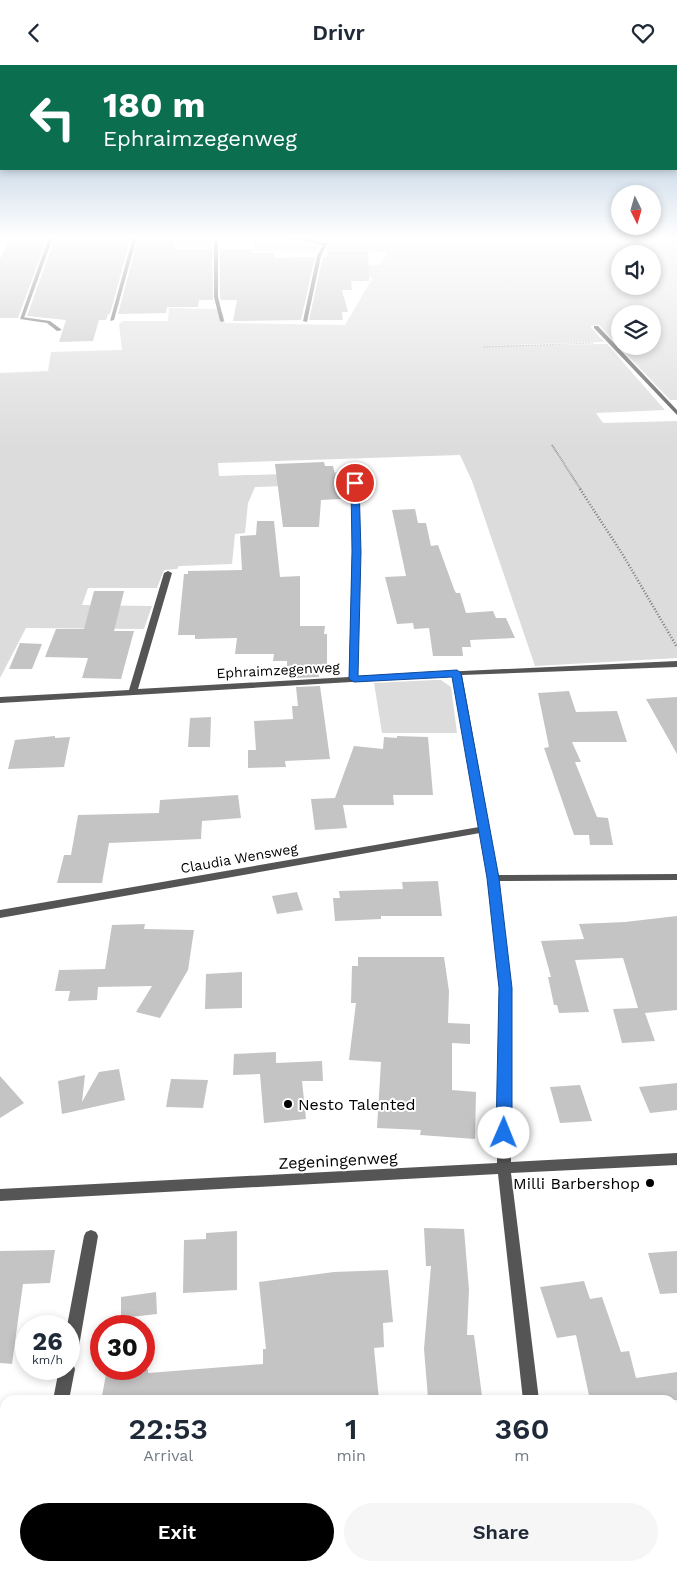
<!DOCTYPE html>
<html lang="en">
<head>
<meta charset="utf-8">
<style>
  body { margin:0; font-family:"Work Sans",sans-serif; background:#f6f6f7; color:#1f2937; height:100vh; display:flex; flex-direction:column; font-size:19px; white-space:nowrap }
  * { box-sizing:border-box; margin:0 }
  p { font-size:16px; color:#747a83 }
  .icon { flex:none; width:28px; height:28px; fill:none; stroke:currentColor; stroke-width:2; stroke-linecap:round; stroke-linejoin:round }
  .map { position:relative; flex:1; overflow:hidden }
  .sheet { position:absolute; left:0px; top:1330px; width:678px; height:176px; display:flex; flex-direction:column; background:#fff; border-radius:15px 15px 0 0; box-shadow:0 2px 8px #0003 }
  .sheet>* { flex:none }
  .guide { position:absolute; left:0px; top:0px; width:678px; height:105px; box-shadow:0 2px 8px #0003; background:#0b6e4f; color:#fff; overflow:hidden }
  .needle { width:32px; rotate:175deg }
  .buttons { position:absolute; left:611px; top:120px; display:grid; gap:10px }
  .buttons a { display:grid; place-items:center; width:50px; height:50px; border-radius:50%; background:#fff; box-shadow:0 2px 8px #0003; font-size:25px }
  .speed { position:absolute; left:15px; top:1250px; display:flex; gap:10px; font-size:25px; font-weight:700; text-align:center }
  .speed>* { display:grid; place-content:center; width:65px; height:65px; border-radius:50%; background:#fff; box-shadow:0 2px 8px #0003; line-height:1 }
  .speed small { font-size:12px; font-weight:400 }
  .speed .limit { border:8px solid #d22; background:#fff; color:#111 }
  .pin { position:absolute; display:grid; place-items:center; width:42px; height:42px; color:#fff; margin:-21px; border:2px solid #fff; border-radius:50%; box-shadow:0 1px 5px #0007 }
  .me { position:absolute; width:55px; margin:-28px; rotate:1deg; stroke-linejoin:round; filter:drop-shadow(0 0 4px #0008) }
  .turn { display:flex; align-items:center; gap:18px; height:105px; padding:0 20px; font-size:22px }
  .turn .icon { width:65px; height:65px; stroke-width:2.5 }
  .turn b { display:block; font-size:35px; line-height:42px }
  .eta { display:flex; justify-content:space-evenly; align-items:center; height:85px; text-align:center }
  .eta b { font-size:30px; font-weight:600; line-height:35px }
  .primary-button { display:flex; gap:10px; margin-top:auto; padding:10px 20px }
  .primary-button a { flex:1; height:58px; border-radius:30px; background:#000; color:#fff; font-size:20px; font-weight:600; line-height:58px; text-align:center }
  .primary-button a+a { background:#f6f6f7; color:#1f2937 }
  header { display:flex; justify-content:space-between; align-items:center; height:65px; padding:0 20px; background:#fff; font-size:22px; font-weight:600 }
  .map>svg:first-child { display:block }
  .green { fill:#dcdcdc; fill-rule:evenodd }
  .building { fill:#c4c4c4 }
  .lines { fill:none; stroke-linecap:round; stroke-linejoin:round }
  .path-far2 { stroke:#777; stroke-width:1; stroke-dasharray:0.5 1; stroke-linecap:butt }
  .path-far1 { stroke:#777; stroke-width:2; stroke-dasharray:0.5 1; stroke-linecap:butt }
  .path { stroke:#777; stroke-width:2.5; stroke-dasharray:1 2; stroke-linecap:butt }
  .service { fill:#555; fill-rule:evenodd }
  .minor { fill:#555; fill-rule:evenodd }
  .route { fill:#1a73e8; stroke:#114b97 }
  .poi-dot { fill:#000; stroke:#fff; stroke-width:2 }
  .labels { text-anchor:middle; stroke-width:4; stroke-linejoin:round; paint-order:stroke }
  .street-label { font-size:14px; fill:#000; stroke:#fff }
  .near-poi-label { font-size:16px; fill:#000; stroke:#fff; text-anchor:start }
  .near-street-label { font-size:16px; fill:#000; stroke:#fff }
</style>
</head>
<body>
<header><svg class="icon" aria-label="back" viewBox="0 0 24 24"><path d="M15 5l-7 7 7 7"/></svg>Drivr<svg class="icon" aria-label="heart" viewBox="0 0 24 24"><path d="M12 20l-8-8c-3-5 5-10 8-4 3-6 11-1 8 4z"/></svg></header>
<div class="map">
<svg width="677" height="1506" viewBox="0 0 677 1506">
  <rect width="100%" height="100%" fill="#fff"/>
  <path class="green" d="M178,172L213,174L211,182H176L174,186L133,187L135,182H175Z
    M254,172L293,174L322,179L318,186H254Z
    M295,172H677V335H670L599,260L590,261L604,277L479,281L607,279L665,345L596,348L603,358L677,356V593L535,601L472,416L460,390L218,398L219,411L350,407L349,419L255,422L248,438L245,468L235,469L232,499L179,501L177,504L164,505L157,523H88L82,540L152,541L144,564L26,563L0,613V308L48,306L51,287L122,285L119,259L123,256H168L169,243L218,244V247L223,248L225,258L345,260L373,212L319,211L321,198L380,200L388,187L326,185L328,179L325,177ZM620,189H652V221H620ZM620,249H652V281H620Z
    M435,615H441L451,622L457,668H382L374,618Z"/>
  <path class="building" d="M138,174L175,175L172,184H212L213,235H199L198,242H167L166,248L118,249Z
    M130,175L110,249H108L106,255H99L93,276L59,277L66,255L27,251L54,176Z
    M9,176H46L18,253H0V194Z
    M220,184H252V188H274L275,193L315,192L301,255L233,256L237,235H221L220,232Z
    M329,186L368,187L369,216H351L352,225H342L348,247H342L343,255H309L323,192H327Z
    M324,397L325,401H333L341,434L321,435L319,462H283L275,399Z
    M415,444L418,458H426L431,481L438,480L454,524L456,528H460L466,548L493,546L496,553H506L515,573L470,575L471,582H462L463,591H433L429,563L414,564L413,558L397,559L385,512L406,511L392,445Z
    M257,456H274L280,512L300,511V561H325L324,569H327V601H317L319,612L295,613L294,601H287V596H273L274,589H235L237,573L195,574V570H178L184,509H188V506L242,505L240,471L256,470Z
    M94,526H124L114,566H134L121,614L82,613L88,593L45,592L56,564H84Z
    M20,578L42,579L32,604H9Z
    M320,621L330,694L285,696L286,702L248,703V685H256L254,656L293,654L292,641H298L296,622Z
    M569,626L576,647L617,646L627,677H572L581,697H575L597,752L608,753L613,780H590L589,770H574L544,683L549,682L538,628Z
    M677,632V689L646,634Z
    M211,652L210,682H188L190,653Z
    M55,671V673L70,672L64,702L8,704L15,675Z
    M397,671L428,672L433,730H393L394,740H343L347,763L315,765L311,734L335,733L354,681L383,684L384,672L397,673Z
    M238,730L241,753L202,756L201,774L109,778L102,818H57L64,790H71L78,750L159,748L160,735Z
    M438,816L442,851H381V854L335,856L333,833H340L339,826L403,824L402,817Z
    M297,827L303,845L277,849L272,831Z
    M677,851V945L645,948L655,976L622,978L613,944L638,943L623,893L575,895L589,947L559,948L557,940H554L548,912H551L541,876L584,874L579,859L625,857Z
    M145,859L144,864L194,865L188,905L160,953L136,947L152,921L98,922L97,935L68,936L70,926H55L59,905L105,904L112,860Z
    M358,892H444L449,926L448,958L470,959V979L452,978V1025L476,1027L475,1074L420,1070L421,1065L377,1063L381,997L349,995L356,938H351L352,901H358Z
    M242,907V943L205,944L206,909Z
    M276,987V998L322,996L323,1016H302L306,1054L264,1058L260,1009L233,1010L234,989Z
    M119,1004L125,1035L62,1049L58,1016L85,1010L82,1037L99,1007Z
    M0,1011L24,1038L0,1053Z
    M171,1014L208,1015L203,1043L166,1042Z
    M677,1018V1045L650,1048L639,1022Z
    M580,1020L592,1056L560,1058L550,1022Z
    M424,1163L464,1164L469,1225L467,1270H474L482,1331L428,1333L424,1284L431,1201H426Z
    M237,1166V1225L183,1228L184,1175L206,1174V1168Z
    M55,1185L50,1218L23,1219L12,1299L0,1298V1186Z
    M677,1186V1228L660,1229L648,1188Z
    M388,1205L393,1257L383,1258L384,1282L374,1283L379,1335H114L115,1331H102L107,1304H148V1308L263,1299V1284H266L259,1217L334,1207Z
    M584,1216L590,1234L602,1232L621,1287L629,1286L636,1313L677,1307V1335H590L576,1270L557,1273L540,1222Z
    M156,1227L157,1249L121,1253V1232Z"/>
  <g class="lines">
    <path class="path-far2" d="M483,282L593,278"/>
    <path class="path-far1" d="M552,380L581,425"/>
    <path class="path" d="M580,424L623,490L677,582"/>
    <path class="service" d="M22,252L50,256L62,265L57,266L47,258L20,254Z"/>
    <path class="minor" d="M49,172H53L24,253L20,254Z
      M133,172H137L114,255L110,256Z
      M214,172H218V232L224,256L222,257L220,256L214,232Z
      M271,172L301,173L327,179L321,191L307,257L303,256L317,191L323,180L301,175Z
      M594,261H598L677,345V350L594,263Z
      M355,399L358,401L360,487L357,611L677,596V602L462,610L498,810L677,809V815L499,816L511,923V1097L677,1088V1100L511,1108L539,1335H523L498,1109L0,1136V1124L497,1098L499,923L488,813L480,768L0,853V845L479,762L453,611L0,638V632L129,625L164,508L168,506L172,508L138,624L349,612L352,487V401Z
      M91,1165L96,1167L98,1171L77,1293L73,1299L75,1304L69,1335H53L59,1304H69V1261H67L84,1171L86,1167Z
      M672,1411H677V1427H672Z
      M0,1459H5V1477H0Z
      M22,1501H40L39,1506H21Z"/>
  </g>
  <linearGradient id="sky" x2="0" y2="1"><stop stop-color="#8cadcc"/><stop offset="0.45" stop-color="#fff"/><stop offset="1" stop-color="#fff" stop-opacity="0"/></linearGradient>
  <rect width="677" height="383" fill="url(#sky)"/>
  <path class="route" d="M355,416L359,418L361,487L358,611L457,605L461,608L499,813L512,923V1068L509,1072L504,1074L499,1072L496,1068L499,923L487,813L452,612L354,617L349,614L352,487L351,418Z"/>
  <g class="poi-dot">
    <circle cx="288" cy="1039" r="5"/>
    <circle cx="650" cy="1118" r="5"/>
  </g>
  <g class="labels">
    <g class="street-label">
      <text transform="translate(278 605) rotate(-3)" y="5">Ephraimzegenweg</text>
      <text transform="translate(239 793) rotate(-10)" y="5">Claudia Wensweg</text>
    </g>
    <g class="near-poi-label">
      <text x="298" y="1045">Nesto Talented</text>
      <text x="640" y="1124" text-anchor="end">Milli Barbershop</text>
    </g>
    <g class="near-street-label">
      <text transform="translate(338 1095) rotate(-3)" y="6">Zegeningenweg</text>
    </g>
  </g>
</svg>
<div class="buttons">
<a><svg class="needle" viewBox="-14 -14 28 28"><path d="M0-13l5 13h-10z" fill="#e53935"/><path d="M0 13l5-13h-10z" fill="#747a83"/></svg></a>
<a><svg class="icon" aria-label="sound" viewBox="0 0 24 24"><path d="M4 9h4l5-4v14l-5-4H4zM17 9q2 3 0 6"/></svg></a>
<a><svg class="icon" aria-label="layers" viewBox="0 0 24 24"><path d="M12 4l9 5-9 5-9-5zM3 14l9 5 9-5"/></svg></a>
</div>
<div class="speed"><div>26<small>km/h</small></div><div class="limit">30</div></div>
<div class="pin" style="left:355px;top:418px;background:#d93025"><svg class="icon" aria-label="arrive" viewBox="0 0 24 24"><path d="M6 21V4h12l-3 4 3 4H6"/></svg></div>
<svg class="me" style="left:504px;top:1068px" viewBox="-20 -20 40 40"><circle r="19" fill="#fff"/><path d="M0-13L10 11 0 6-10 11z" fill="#1a73e8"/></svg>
<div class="guide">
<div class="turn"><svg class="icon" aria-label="left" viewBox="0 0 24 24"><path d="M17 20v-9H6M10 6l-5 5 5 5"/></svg><div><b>180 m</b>Ephraimzegenweg</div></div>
</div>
<section class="sheet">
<div class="eta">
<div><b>22:53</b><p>Arrival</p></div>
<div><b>1</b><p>min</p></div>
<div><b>360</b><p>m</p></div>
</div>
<div class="primary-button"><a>Exit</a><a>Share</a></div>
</section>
</div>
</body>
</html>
